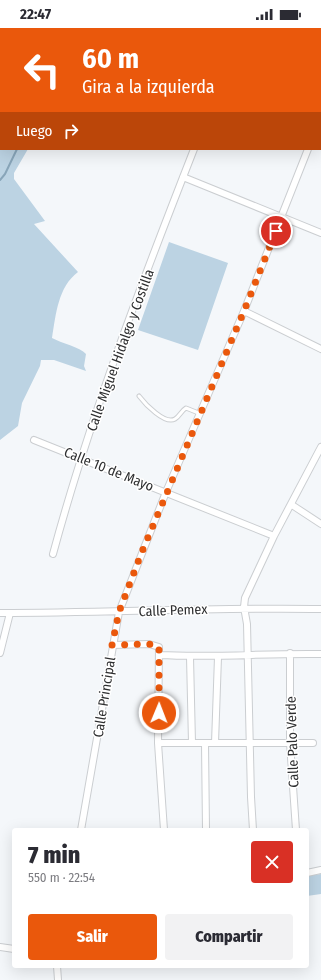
<!DOCTYPE html>
<html lang="es">
<head>
<meta charset="utf-8">
<style>
  body { margin:0; font-family:"Fira Sans Condensed",sans-serif; background:#f2f2f3; color:#2b2b33; height:100vh; display:flex; flex-direction:column; font-size:15px; white-space:nowrap }
  * { box-sizing:border-box; margin:0 }
  p { font-size:13px; color:#7c7c81 }
  .icon { flex:none; width:22px; height:22px; fill:none; stroke:currentColor; stroke-width:2; stroke-linecap:round; stroke-linejoin:round }
  .map { position:relative; flex:1; overflow:hidden }
  .drawer { position:absolute; left:12px; top:800px; width:297px; height:140px; display:flex; flex-direction:column; background:#fff; border-radius:4px; box-shadow:0 4px 16px #0002 }
  .drawer>* { flex:none }
  .top-card { position:absolute; left:0px; top:0px; width:321px; height:122px; box-shadow:0 4px 16px #0002; background:#ea580c; color:#fff; overflow:hidden }
  .pin { position:absolute; display:grid; place-items:center; width:34px; height:34px; color:#fff; margin:-17px; border:2px solid #fff; border-radius:50%; box-shadow:0 1px 4px #0007 }
  .me { position:absolute; width:44px; margin:-22px; rotate:1deg; stroke-linejoin:round; filter:drop-shadow(0 0 3px #0008) }
  .turn { display:flex; align-items:center; gap:14px; height:84px; padding:0 16px; font-size:18px }
  .turn .icon { width:52px; height:52px; stroke-width:2.5 }
  .turn b { display:block; font-size:28px; line-height:34px }
  .then { display:flex; align-items:center; height:38px; padding:0 16px; background:#0003; gap:8px; font-size:15px }
  .round { display:grid; place-items:center; flex:none; width:42px; height:42px; border-radius:4px; background:#f2f2f3 }
  .overview { display:flex; align-items:center; justify-content:space-between; height:68px; padding:0 16px }
  h1 { font-size:24px; font-weight:800; line-height:30px }
  .cta { display:flex; gap:8px; margin-top:auto; padding:8px 16px }
  .cta a { flex:1; height:46px; border-radius:4px; background:#ea580c; color:#fff; font-size:16px; font-weight:800; line-height:46px; text-align:center }
  .cta a+a { background:#f2f2f3; color:#2b2b33 }
  .status { display:flex; justify-content:space-between; align-items:center; height:28px; padding:0 20px; background:#fff; direction:ltr }
  .status svg { height:11px; fill:currentColor }
  .map>svg:first-child { display:block }
  .green { fill:#bcd3e3 }
  .lines { fill:none; stroke-linecap:round; stroke-linejoin:round }
  .stream { stroke:#88a5b9; stroke-width:2 }
  .lane-casing { stroke:#cbced1; stroke-width:5 }
  .street-casing { stroke:#cbced1; stroke-width:8 }
  .lane { stroke:#fff; stroke-width:3 }
  .street { stroke:#fff; stroke-width:6 }
  .route { stroke:#ea580c; stroke-width:7; stroke-dasharray:0 12.6 }
  .labels { text-anchor:middle; stroke-width:3; stroke-linejoin:round; paint-order:stroke }
  .street-label { font-size:14px; fill:#2e2f30; stroke:#fff }
</style>
</head>
<body>
<div class="status"><b>22:47</b><svg viewBox="0 0 49 12"><path d="M0 12V9h3v3zM5 12V6h3v6zM10 12V3h3v9zM15 12V0h3v12zM26 1h20v11H26zM47 4h2v5h-2z"/></svg></div>
<div class="map">
<svg width="321" height="952" viewBox="0 0 321 952">
  <rect width="100%" height="100%" fill="#f4f7fa"/>
  <path class="green" d="M0,0H81L1,1V121H28L14,145V151L45,193L34,196L78,244C58,259 56,286 52,310C61,315 80,319 86,326L84,338L86,343L54,332H41L40,338L22,375L18,398L0,412Z
    M169,214L228,235L198,322L138,302Z
    M321,846V866L307,868V848Z"/>
  <g class="lines">
    <path class="stream" d="M76,1L77,0
      M0,152L5,146L17,121"/>
    <defs>
      <path id="lane" d="M139,368C145,376 165,397 175,391C180,388 181,383 186,380L201,386"/>
      <path id="street" d="M241,1L242,0
        M320,65L321,66
        M320,90L321,87
        M183,149L321,205
        M244,283L321,321
        M34,412L274,508
        M292,477L321,496
        M53,526C90,389 142,254 194,121
        M0,585C107,585 214,579 321,581
        M113,617L149,616L159,619L158,715L164,802
        M0,625L10,585
        M290,625V715L296,802
        M160,627C213,630 267,625 321,626
        M190,629L192,715
        M158,715H313
        M205,715L206,802
        M215,715L218,629
        M81,802L119,584L166,464L244,283L308,121
        M253,802L251,769L247,596L244,579L245,570L274,508L321,419
        M307,845L321,842
        M0,919L14,921
        M57,938L58,952"/>
    </defs>
    <use href="#lane" class="lane-casing"/>
    <use href="#street" class="street-casing"/>
    <use href="#lane" class="lane"/>
    <use href="#street" class="street"/>
  </g>
  <g class="lines">
    <path class="route" d="M159,685V619L149,616L112,617L119,584L141,526L244,283L276,203"/>
  </g>
  <g class="labels">
    <g class="street-label">
      <text transform="translate(120 322) rotate(-70)" y="5">Calle Miguel Hidalgo y Costilla</text>
      <text transform="translate(109 441) rotate(22)" y="5">Calle 10 de Mayo</text>
      <text transform="translate(173 582) rotate(-2)" y="5">Calle Pemex</text>
      <text transform="translate(104 669) rotate(-81)" y="5">Calle Principal</text>
      <text transform="translate(292 714) rotate(-92)" y="5">Calle Palo Verde</text>
    </g>
  </g>
</svg>
<div class="pin" style="left:276px;top:203px;background:#d93025"><svg class="icon" aria-label="arrive" viewBox="0 0 24 24"><path d="M6 21V4h12l-3 4 3 4H6"/></svg></div>
<svg class="me" style="left:159px;top:685px" viewBox="-20 -20 40 40"><circle r="17" fill="#ea580c" stroke="#fff" stroke-width="3"/><path d="M0-11L8 9 0 5-8 9z" fill="#fff"/></svg>
<div class="top-card">
<div class="turn"><svg class="icon" aria-label="left" viewBox="0 0 24 24"><path d="M17 20v-9H6M10 6l-5 5 5 5"/></svg><div><b>60 m</b>Gira a la izquierda</div></div>
<div class="then">Luego<svg class="icon" aria-label="right" viewBox="0 0 24 24"><path d="M7 20v-9h11M14 6l5 5-5 5"/></svg></div>
</div>
<section class="drawer">
<div class="overview"><div><h1>7 min</h1><p>550 m · 22:54</p></div><a class="round" style="background:#d93025;color:#fff"><svg class="icon" aria-label="close" viewBox="0 0 24 24"><path d="M6 6l12 12M18 6L6 18"/></svg></a></div>
<div class="cta"><a>Salir</a><a>Compartir</a></div>
</section>
</div>
</body>
</html>
